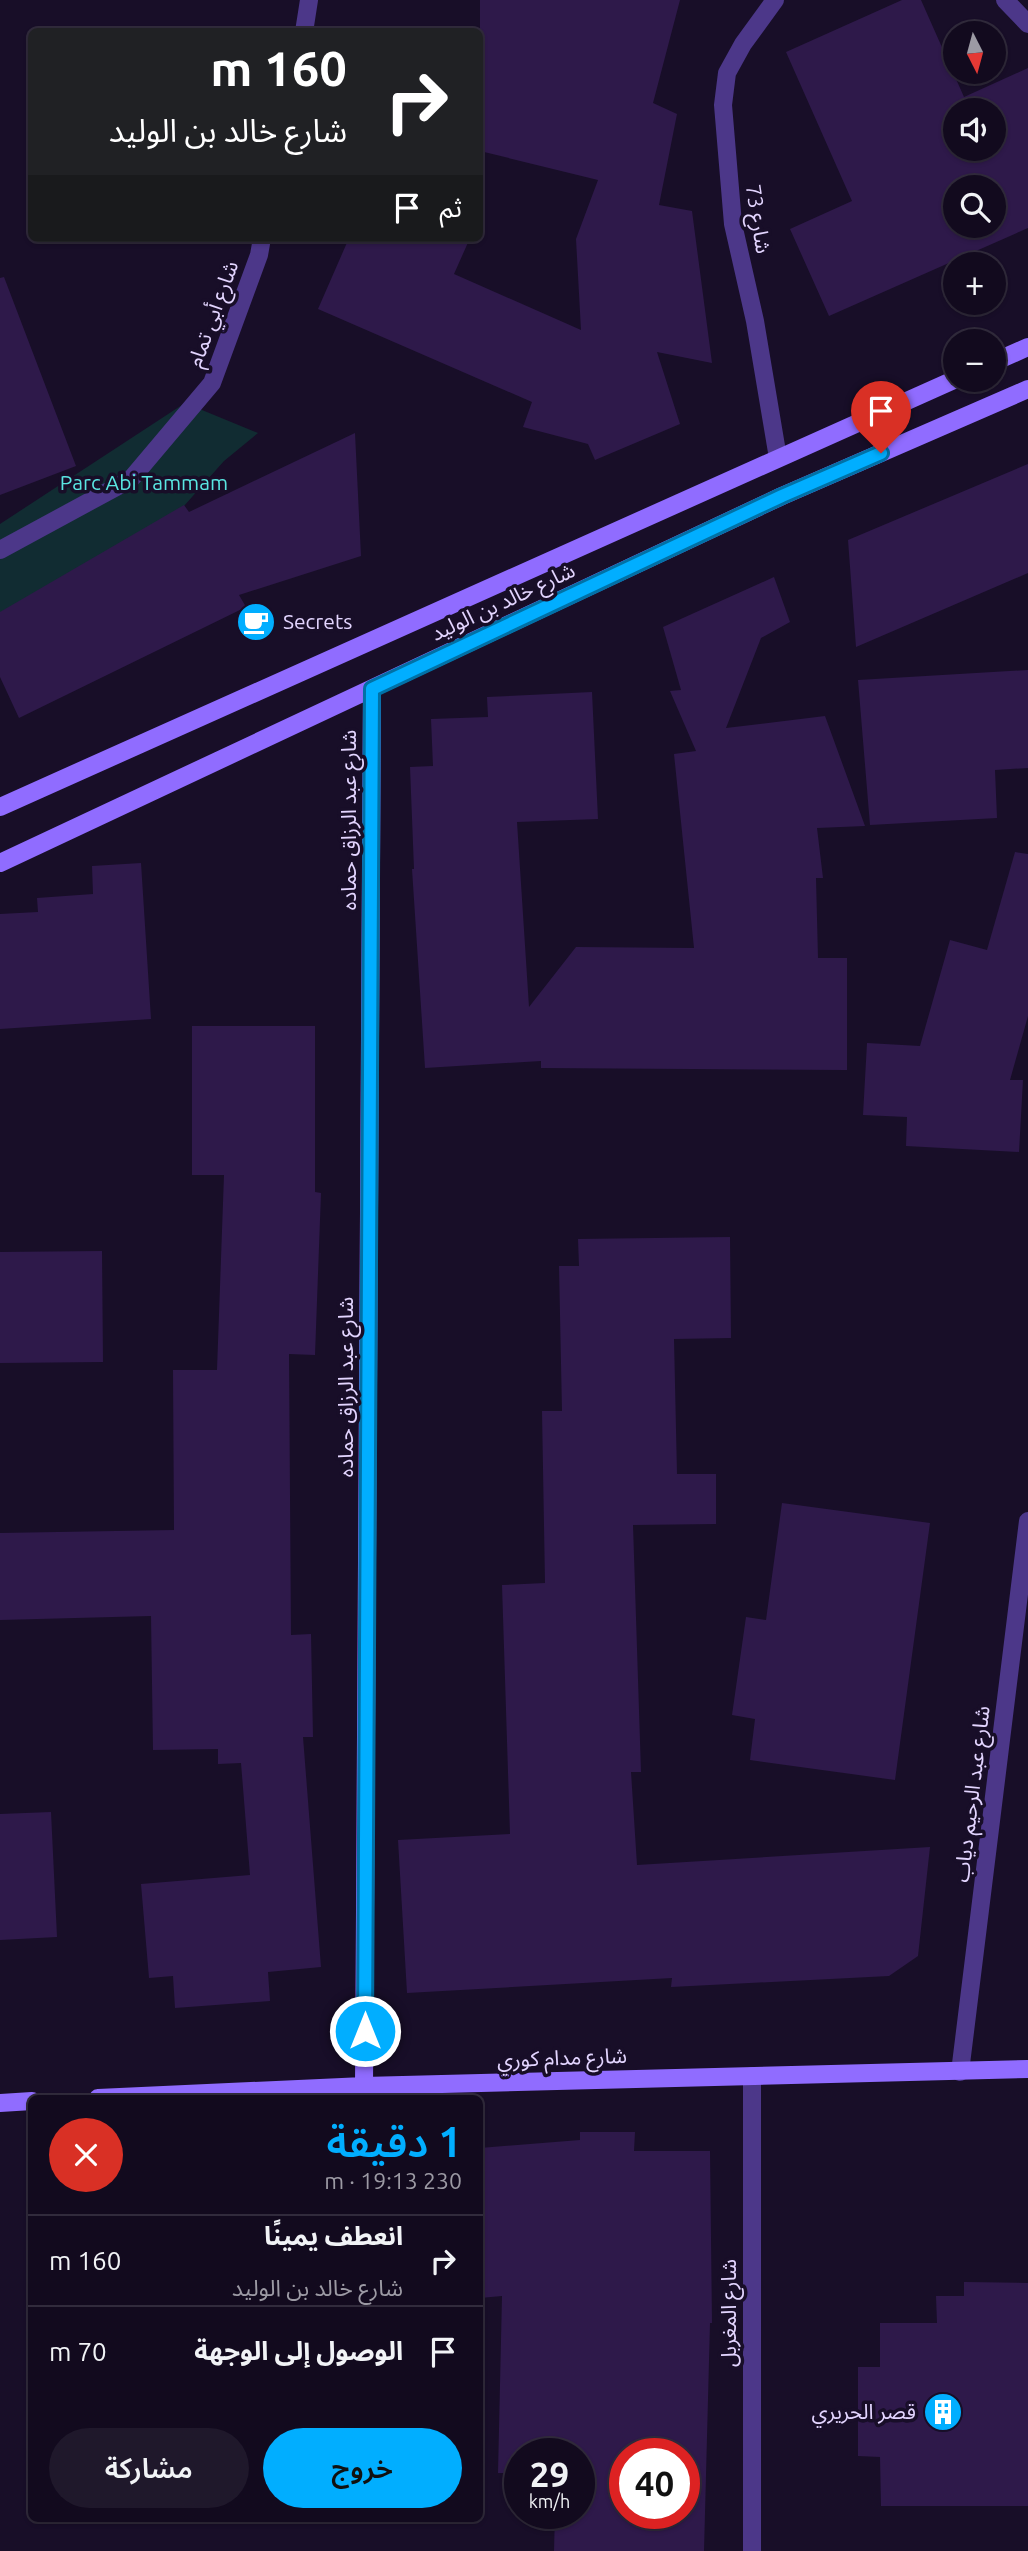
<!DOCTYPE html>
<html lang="ar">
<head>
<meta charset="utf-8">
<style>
  body { margin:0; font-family:Ubuntu,"Noto Sans Arabic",sans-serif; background:#1f182b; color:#f1f3f6; direction:rtl; height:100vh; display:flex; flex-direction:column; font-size:26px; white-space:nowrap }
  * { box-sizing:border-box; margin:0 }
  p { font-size:23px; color:#9c9aa4 }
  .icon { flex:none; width:38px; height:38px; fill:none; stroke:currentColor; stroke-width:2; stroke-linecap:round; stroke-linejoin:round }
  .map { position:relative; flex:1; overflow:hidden; direction:ltr }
  .details { position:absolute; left:28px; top:2095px; width:455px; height:427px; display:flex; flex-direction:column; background:#120a1e; border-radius:10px; box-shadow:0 2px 5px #0004,0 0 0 2px #312b3c; direction:rtl }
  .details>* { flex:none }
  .guide { position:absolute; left:28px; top:28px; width:455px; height:214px; border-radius:10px; box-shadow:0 2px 5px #0004,0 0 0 2px #312b3c; direction:rtl; background:#202124; color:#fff; overflow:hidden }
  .needle { width:46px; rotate:174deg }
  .tools { position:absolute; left:943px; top:21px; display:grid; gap:14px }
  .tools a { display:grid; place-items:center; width:63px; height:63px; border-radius:50%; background:#120a1e; box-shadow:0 2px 5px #0004,0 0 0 2px #312b3c; font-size:35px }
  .speed { position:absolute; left:504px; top:2438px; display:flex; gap:14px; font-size:35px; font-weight:700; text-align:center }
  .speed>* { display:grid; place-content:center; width:91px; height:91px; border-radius:50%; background:#120a1e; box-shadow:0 2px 5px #0004,0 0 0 2px #312b3c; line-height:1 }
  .speed small { font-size:18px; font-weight:400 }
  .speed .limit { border:10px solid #d22; background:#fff; color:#111 }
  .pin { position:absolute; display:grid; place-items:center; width:60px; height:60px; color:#fff; margin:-72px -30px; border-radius:50% 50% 50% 0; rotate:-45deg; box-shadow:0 0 7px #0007 }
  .pin .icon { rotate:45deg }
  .me { position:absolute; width:77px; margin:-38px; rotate:0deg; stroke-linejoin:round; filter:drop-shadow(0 0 5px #0008) }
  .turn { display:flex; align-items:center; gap:24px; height:147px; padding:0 21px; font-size:32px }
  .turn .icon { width:91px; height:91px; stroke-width:2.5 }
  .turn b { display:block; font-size:49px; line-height:60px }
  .then { display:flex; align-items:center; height:66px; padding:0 21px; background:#0003; gap:14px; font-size:26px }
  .round { display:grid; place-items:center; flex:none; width:74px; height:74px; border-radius:37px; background:#1f182b }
  .overview { display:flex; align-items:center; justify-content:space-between; height:119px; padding:0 21px }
  h1 { font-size:42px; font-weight:600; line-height:52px; color:#01aeff }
  .action { display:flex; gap:14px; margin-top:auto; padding:14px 21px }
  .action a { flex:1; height:80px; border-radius:42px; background:#01aeff; color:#111; font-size:28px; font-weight:600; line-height:80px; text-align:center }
  .action a+a { background:#1f182b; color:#f1f3f6 }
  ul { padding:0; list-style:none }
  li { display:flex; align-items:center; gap:21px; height:91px; padding:0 21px; border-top:2px solid #312b3c }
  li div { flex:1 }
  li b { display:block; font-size:26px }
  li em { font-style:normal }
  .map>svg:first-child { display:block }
  .green { fill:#112c32 }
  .building { fill:#2e194a; fill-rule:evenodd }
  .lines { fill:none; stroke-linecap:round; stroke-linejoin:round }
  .street { stroke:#4c3789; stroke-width:18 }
  .secondary { stroke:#906cff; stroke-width:18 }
  .route-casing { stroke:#0171a6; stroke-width:18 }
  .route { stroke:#01aeff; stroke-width:12 }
  .labels { text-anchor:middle; stroke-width:7; stroke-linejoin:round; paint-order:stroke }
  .street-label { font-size:21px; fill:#e3d5ff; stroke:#180e28 }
  .park-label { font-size:21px; fill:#5ae6e2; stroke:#180e28 }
  .poi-label { font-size:21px; fill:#e3d5ff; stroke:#180e28; text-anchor:start }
</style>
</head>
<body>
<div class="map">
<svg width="1028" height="2551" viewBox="0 0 1028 2551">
  <rect width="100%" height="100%" fill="#180e28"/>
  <path class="green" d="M185,403L258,433L224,461L176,515L0,613V524Z"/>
  <path class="building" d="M480,0H680L653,103L677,114L659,205L692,211L712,363L657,352L680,424L595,460L588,444L523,427L532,402L318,309L349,238H470L454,274L581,330L576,239L598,180L480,151Z
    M902,0H921L964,97L1028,68V228L829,316L790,229L852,201L786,52ZM956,110H994V149H956ZM956,187H994V226H956Z
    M4,277L76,466L0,495V278Z
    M355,433L361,556L239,595L246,607L19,718L0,677V612L184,505L189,512Z
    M1028,464V573L856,647L848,540Z
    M774,577L790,622L761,638L726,728L825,716L865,826L817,828L823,878H816L818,958H847V1070L541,1068V1061L425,1068L412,869H414L410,767L433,766L431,719L488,717L487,697L592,692L598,819L517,822L529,1007L576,947L694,948L674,754L696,751L670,691L681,690L663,627Z
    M1028,670V768L995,770L997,818L870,825L858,680Z
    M1015,852L1028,854V1016L1010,1080H1023L1019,1152L906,1146L907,1117L863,1115L867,1043L920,1046L950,940L987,950Z
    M141,863L151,1019L0,1029V914L38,912L37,898L93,894L92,866Z
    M192,1026H315V1192L321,1193L315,1355L289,1354L291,1635L311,1634L313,1737H303L321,1967L268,1972L270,2001L175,2008L173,1976L149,1978L141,1884L250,1875L241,1763L218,1764V1749L153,1750L151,1616L0,1620V1533L174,1530L173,1370H217L224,1175H192Z
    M730,1237L731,1338L674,1339L677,1474H716V1524L633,1525L641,1772H631L637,1865L930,1847L918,1956L889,1976L671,1987L672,1978L407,1993L398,1840L510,1834L502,1585L545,1583L542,1411H562L559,1266H579L578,1239Z
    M102,1251L103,1362L0,1363V1252Z
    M782,1503L930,1523L895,1780L750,1760L755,1719L732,1715L746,1617L766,1620Z
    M51,1812L57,1937L0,1940V1814Z
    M580,2132H635L634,2151H710L712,2323H710L704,2551H554L555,2513H579V2454H520V2473H498L502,2296L480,2298V2148L580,2140ZM625,2454H684V2513H625Z
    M964,2282L1028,2283V2506H881L880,2457L858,2456V2367H880V2323H937L936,2296H964Z"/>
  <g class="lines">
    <path class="street" d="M775,0L743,44L727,73L723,105L733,224L755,321L778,458
      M1005,0L1028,24
      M304,32L309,0
      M0,550L131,479L212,383L259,255L262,238
      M960,2072L1028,1521
      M752,2551V2076"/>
    <path class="secondary" d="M994,362L1028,347
      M0,807L956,379
      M0,863L782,496L1028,389
      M364,2086L372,689
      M98,2098L364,2086L1028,2069
      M0,2103L32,2101"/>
  </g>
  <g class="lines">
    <defs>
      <path id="route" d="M365,2031L372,689L782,496L881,453"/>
    </defs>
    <use href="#route" class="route-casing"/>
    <use href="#route" class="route"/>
  </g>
  <defs>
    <symbol id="cafe-disc" viewBox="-11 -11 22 22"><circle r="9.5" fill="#01aeff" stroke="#180e28"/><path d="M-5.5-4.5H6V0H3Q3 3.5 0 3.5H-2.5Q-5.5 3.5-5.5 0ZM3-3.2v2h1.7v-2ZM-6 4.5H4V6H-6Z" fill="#fff"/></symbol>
    <symbol id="building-disc" viewBox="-11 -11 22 22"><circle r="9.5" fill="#01aeff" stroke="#180e28"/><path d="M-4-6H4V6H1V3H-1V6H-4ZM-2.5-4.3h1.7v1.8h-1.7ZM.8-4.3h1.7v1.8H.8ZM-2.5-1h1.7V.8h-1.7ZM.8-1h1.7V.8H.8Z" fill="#fff"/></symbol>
  </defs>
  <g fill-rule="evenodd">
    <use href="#cafe-disc" x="234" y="600" width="44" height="44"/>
    <use href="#building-disc" x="921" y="2390" width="44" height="44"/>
  </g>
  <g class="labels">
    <g class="street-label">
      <text transform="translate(758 219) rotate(81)" y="7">شارع 73</text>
      <text transform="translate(213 314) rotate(-70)" y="7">شارع أبي تمام</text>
      <text transform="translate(503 602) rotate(-25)" y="7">شارع خالد بن الوليد</text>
      <text transform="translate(349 820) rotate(-90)" y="7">شارع عبد الرزاق حماده</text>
      <text transform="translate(346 1387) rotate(-90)" y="7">شارع عبد الرزاق حماده</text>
      <text transform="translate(972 1794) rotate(-83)" y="7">شارع عبد الرحيم دياب</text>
      <text transform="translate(562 2058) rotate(-2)" y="7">شارع مدام كوري</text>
      <text transform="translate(729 2313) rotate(-90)" y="7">شارع المغربل</text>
    </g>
    <g class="park-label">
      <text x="144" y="490">Parc Abi Tammam</text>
    </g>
    <g class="poi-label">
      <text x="283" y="629">Secrets</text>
      <text x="916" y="2419" text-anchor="end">قصر الحريري</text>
    </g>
  </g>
</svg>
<div class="tools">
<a><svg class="needle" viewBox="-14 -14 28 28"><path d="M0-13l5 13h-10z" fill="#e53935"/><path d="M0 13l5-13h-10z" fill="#9c9aa4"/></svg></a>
<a><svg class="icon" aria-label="sound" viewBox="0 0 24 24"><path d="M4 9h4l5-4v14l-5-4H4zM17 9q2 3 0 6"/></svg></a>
<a><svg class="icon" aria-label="search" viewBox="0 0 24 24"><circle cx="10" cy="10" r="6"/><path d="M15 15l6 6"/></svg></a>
<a>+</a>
<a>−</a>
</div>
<div class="speed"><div>29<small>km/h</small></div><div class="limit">40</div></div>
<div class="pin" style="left:881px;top:453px;background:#d93025"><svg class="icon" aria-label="arrive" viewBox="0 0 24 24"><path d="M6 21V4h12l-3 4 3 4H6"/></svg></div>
<svg class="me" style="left:365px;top:2031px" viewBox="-20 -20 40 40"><circle r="17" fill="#01aeff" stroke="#fff" stroke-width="3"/><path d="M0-11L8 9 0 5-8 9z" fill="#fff"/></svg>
<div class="guide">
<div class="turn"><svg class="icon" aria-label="right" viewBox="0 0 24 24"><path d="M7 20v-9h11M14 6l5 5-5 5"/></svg><div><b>160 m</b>شارع خالد بن الوليد</div></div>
<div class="then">ثم<svg class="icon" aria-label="arrive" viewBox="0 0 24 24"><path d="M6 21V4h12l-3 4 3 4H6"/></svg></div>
</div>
<section class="details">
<div class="overview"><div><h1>1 دقيقة</h1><p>230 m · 19:13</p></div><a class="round" style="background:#d93025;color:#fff"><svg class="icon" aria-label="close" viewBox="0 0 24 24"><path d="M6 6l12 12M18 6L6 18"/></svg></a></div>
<ul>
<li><svg class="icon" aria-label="right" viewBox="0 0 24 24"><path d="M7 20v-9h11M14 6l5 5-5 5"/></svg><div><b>انعطف يمينًا</b><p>شارع خالد بن الوليد</p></div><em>160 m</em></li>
<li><svg class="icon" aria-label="arrive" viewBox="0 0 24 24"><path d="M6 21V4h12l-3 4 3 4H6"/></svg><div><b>الوصول إلى الوجهة</b></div><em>70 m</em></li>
</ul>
<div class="action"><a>خروج</a><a>مشاركة</a></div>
</section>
</div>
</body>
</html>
